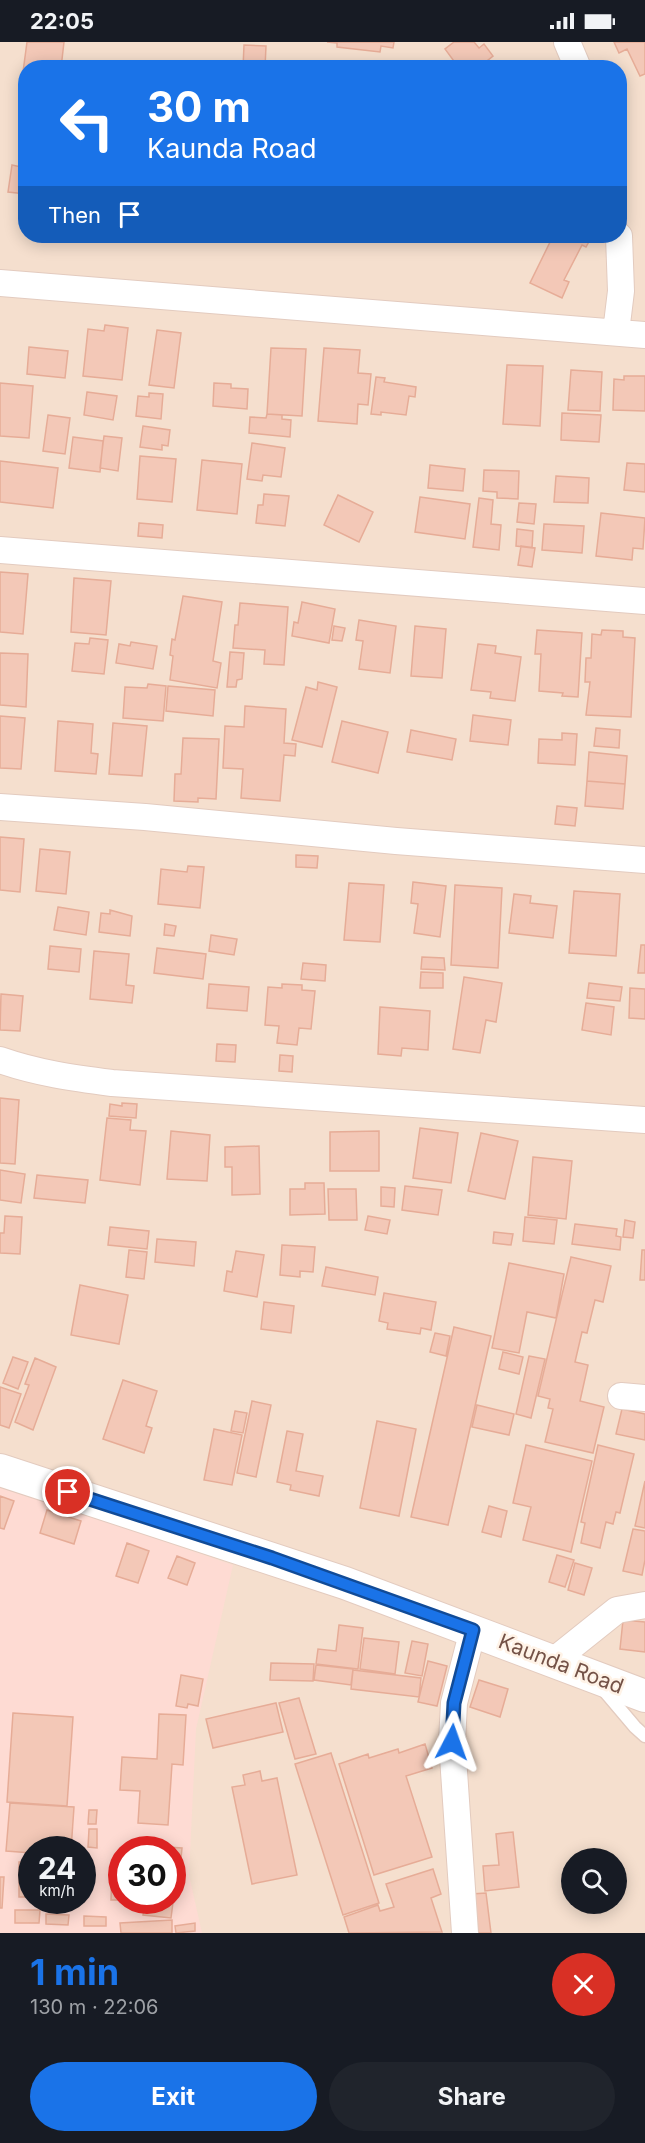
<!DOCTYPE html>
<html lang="en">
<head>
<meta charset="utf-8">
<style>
  body { margin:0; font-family:Inter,sans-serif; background:#20242c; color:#f1f3f6; height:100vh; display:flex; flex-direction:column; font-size:22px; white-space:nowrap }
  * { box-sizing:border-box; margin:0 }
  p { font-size:20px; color:#9ea1a6 }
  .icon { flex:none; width:33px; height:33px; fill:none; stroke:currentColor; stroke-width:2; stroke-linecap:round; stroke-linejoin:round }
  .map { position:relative; height:1891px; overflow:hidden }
  .sheet { display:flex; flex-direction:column; background:#171b24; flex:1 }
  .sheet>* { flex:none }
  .banner { position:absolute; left:18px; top:18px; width:609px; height:183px; border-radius:24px; box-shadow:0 3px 15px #0003; background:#1a73e8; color:#fff; overflow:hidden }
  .fabs { position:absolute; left:561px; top:1806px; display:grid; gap:12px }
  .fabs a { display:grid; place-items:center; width:66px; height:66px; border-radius:50%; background:#171b24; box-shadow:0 3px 15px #0003; font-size:30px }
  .speed { position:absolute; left:18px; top:1794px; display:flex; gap:12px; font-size:30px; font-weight:700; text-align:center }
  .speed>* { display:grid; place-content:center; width:78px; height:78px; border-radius:50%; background:#171b24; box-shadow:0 3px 15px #0003; line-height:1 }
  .speed small { font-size:15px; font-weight:400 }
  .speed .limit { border:9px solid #d22; background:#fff; color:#111 }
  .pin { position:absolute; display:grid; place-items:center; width:51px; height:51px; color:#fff; margin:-26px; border:3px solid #fff; border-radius:50%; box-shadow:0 2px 6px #0007 }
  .me { position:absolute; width:66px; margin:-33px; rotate:4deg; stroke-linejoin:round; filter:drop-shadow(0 0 4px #0008) }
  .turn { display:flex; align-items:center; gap:21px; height:126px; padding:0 30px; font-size:27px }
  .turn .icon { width:78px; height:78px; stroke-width:2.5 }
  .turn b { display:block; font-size:42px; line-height:51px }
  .then { display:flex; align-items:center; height:57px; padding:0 30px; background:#0003; gap:12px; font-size:22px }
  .round { display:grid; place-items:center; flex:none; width:63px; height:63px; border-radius:32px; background:#20242c }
  .head { display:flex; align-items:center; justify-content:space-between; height:102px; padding:0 30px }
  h1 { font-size:36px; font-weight:700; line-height:45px; color:#1a73e8 }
  .primary-button { display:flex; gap:12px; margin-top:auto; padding:12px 30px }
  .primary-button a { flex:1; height:69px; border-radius:36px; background:#1a73e8; color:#fff; font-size:24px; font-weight:700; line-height:69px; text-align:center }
  .primary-button a+a { background:#20242c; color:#f1f3f6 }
  .status { display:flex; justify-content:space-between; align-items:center; height:42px; padding:0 30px; background:#171b24; direction:ltr }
  .status svg { height:16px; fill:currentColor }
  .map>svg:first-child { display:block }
  .residential { fill:#f5dfce; fill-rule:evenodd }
  .commercial { fill:#fedbd3; fill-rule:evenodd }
  .building { fill:#f3c8b7; stroke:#e6ac97; stroke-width:1.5 }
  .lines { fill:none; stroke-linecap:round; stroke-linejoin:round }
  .service-casing { stroke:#e3cbbf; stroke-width:15 }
  .minor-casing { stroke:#e3cbbf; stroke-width:28 }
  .tertiary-casing { stroke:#e3cbbf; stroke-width:34 }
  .service { stroke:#fff; stroke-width:12 }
  .minor { stroke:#fff; stroke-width:26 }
  .tertiary { stroke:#fff; stroke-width:32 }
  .route-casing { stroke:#114b97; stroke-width:15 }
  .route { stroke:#1a73e8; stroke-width:10 }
  .labels { text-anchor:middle; stroke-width:5; stroke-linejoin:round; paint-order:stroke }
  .street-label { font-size:21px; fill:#745247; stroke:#fff3e7 }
</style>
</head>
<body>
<div class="status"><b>22:05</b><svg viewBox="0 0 49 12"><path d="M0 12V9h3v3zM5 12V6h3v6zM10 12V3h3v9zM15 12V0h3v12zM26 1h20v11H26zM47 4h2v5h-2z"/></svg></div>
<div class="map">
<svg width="645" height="1891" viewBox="0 0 645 1891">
  <rect width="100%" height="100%" fill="#fdeee0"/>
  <path class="residential" d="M0,0H645V1891H0ZM26,26H620V194H26ZM32,1808H82V1858H32ZM122,1808H172V1858H122ZM572,1816H616V1862H572Z"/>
  <path class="commercial" d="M0,1443L233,1523L196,1687L189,1833L202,1891H0ZM32,1808H82V1858H32ZM122,1808H172V1858H122Z"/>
  <path class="building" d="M27,0H64L61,26H26V31L23,30Z
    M327,0H394L393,6L381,4L380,10L337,5V1Z
    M454,0H474L479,6L484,2L493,14L478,26H459L445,7Z
    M614,0H645V32L640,34L627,7L619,11Z
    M244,3L266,4L265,26H243Z
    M12,123L26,126V152L8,150Z
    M553,194H592L586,205L582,203L564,238L569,240L562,256L530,241Z
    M105,283L128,286L122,338L83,334L88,287L104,289Z
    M157,288L181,291L174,346L149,343Z
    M29,305L68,309L65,336L27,332Z
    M271,306L306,307L302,374L267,372Z
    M324,306L360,308L358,331L371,332L368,363L358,362L357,382L318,379Z
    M507,323L543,324L540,384L503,382Z
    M571,328L602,330L600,369L568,368Z
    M624,334H645V369L613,368L614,337L624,338Z
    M376,335L385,336L384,340L416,345L415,355L409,354L406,373L381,370V373L371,372Z
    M0,341L33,344L29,396L0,394Z
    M214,341L231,342V346L248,347L247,367L213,364Z
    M87,350L117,354L113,378L84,373Z
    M149,351L163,352L161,377L136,374L138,354L149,355Z
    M562,371L601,373L599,400L561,398Z
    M267,372L282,373V377L291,378L290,395L249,391L250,375L266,376Z
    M48,373L70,376L65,412L43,409Z
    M143,384L170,388L168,404L162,403V408L140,405Z
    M104,394L122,396L118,429L100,426Z
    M73,395L103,399L100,430L69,426Z
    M252,401L285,406L281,435L263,433L262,439L247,437Z
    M140,414L176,417L172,460L137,457Z
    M202,418L242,422L237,472L197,468Z
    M0,419L58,426L53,466L0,460Z
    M627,421L645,422V450L624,448Z
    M430,423L465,427L463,449L428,446Z
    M484,428L519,429L518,457L497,456V450L483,449Z
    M556,434L589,436L588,461L554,460Z
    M264,452L289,454L285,484L256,481L258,463H263Z
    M338,453L373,470L359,500L324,483Z
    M420,455L470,462L465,497L415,490Z
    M479,456L493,458L491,482L501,483L499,508L473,505Z
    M519,461L536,462L534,482L517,480Z
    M601,471L645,476L643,507L633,506L632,518L596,514Z
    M139,481L163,483L162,496L138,494Z
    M544,482L584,484L582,511L542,508Z
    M517,487L533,489L532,506L516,504Z
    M521,504L535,506L532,525L518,523Z
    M0,530L28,532L23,592L0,590Z
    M74,536L111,539L106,593L71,590Z
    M183,554L222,560L213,619L221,621L217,646L170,638L173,614L170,613L172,597L175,598Z
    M302,560L335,567L329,601L292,594L294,580L298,581Z
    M240,561L288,565L284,623L264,622L265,608L233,606L235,583H238Z
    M359,578L396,584L390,631L359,627L363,599L356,598Z
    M334,584L345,586L342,599L332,598Z
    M415,584L446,587L442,636L411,634Z
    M537,588L582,591L578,655L562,654L563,651L539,649L541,612H535Z
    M602,588L623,589V595L635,596L631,675L586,673L590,640H585L586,616H591L592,592L601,593Z
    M90,596L108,598L104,632L72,629L75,601L89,602Z
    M131,600L157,604L153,627L116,621L119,602L130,604Z
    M478,602L496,604L495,611L521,615L515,659L490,656L491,650L471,648Z
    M230,610L244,611L242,637L237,638L236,645H227Z
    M0,611L28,612L26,665L0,663Z
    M318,640L337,645L322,705L292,698L306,645L317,648Z
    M148,642L166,644L163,679L123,676L125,645L147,646Z
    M168,644L215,648L213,674L166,669Z
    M245,664L286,667L284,701L296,702L295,714L284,713L280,759L241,756L243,727L223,726L225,684L244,685Z
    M473,673L511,678L508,703L470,699Z
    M0,674L25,676L21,727L0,726Z
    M58,679L93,682L91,711L98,712L96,732L55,729Z
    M342,679L388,690L378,731L332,720Z
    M113,681L147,684L142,734L109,732Z
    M596,686L620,688L619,706L594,704Z
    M411,688L456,697L452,718L407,710Z
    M562,691L577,692L575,723L538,721L539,697L562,698Z
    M183,696L219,697L216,757L198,756V760L174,759L175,732H181Z
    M589,710L627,714L625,742L587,739Z
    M587,739L625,742L623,767L585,764Z
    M557,764L577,766L575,784L555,782Z
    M0,795L24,797L20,850L0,848Z
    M40,807L70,810L66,852L36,849Z
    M296,813L318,814L317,826L296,825Z
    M188,824L204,825L200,866L158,862L161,827L187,830Z
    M413,840L446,844L440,895L414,891L418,862L411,861Z
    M349,841L384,843L380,900L344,898Z
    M455,843L502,846L498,926L451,923Z
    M574,849L620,852L616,914L569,911Z
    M514,852L531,854L530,861L557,864L553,896L509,891Z
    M58,865L89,870L86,893L54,888Z
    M110,868L132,874L130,894L99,890L101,871L110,872Z
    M165,882L176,884L174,894L164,893Z
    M211,893L237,897L234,913L209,909Z
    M641,903H645V931H638Z
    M50,904L81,907L79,930L48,927Z
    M157,906L206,912L203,937L154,931Z
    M94,909L129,912L126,943L134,944L132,961L90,957Z
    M422,915L444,916L445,928L421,927Z
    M303,921L326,923L325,939L301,937Z
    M421,930L443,931V946H420Z
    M464,935L502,941L496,980L486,978L480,1011L453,1007Z
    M589,941L622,945L620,959L587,956Z
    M209,942L249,945L247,969L207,966Z
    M282,942L302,943V948L315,949L311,987L299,986L297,1003L277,1001L279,984L265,983L268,945L282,946Z
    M630,946L645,947V977L629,976Z
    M1,952L23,954L20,989L0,988Z
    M586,961L614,965L611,993L582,988Z
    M380,965L430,969L428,1008L402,1006L401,1014L378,1012Z
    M217,1002L236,1003L235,1020L216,1019Z
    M280,1013L293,1014L292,1030L279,1029Z
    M0,1056L19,1058L15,1122L0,1121Z
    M122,1061L137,1062L136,1076L109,1074L110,1062L122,1064Z
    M107,1076L131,1078L130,1088L146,1089L140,1143L100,1138Z
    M420,1086L458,1091L451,1141L413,1136Z
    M171,1089L210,1093L207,1139L167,1137Z
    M379,1089V1129H330V1090Z
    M481,1091L518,1099L505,1157L468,1149Z
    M259,1104L260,1152L232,1153V1125H225V1105Z
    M533,1115L572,1119L566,1177L528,1173Z
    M0,1128L25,1132L21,1161L0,1158Z
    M37,1133L88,1138L85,1161L34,1156Z
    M305,1141H324L325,1172L290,1173V1147H305Z
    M405,1144L442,1148L438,1173L402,1168Z
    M381,1145L395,1146L394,1165L381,1164Z
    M328,1147H356L357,1178H329Z
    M5,1174L22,1175L20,1212L0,1211V1191H4Z
    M368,1174L390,1178L387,1192L365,1188Z
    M525,1175L557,1178L554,1202L523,1199Z
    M625,1178L635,1180L633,1196L623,1195Z
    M575,1182L617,1187L616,1194L621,1195L620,1208L572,1202Z
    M110,1185L149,1189L147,1207L108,1203Z
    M494,1190L513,1192L511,1203L493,1201Z
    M157,1197L196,1200L194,1224L155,1220Z
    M282,1203L315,1205L313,1230L300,1229V1235L280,1233Z
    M129,1208L147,1210L144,1237L126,1235Z
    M642,1208H645V1238H640Z
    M236,1209L264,1213L257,1255L224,1249L227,1229L232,1230Z
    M571,1215L611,1224L603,1260L595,1258L587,1291L582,1290L575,1320L588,1323L580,1359L604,1365L593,1411L545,1400L553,1367L548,1366L550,1357L538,1354Z
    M509,1221L564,1232L556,1276L527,1270L519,1311L492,1306Z
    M326,1225L378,1235L375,1253L322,1244Z
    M80,1243L128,1253L119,1302L71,1293Z
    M384,1251L436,1260L431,1288L421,1286L420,1292L387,1287L388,1281L379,1279Z
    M264,1260L294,1264L291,1291L261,1287Z
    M454,1285L491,1294L448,1483L411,1475Z
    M435,1291L450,1294L446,1314L430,1310Z
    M503,1310L523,1315L519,1332L499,1327Z
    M529,1314L545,1317L531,1376L516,1372Z
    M13,1315L28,1320L18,1347L3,1341Z
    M35,1316L56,1325L33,1388L15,1380L29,1343L25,1342Z
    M123,1338L157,1349L146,1384L152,1386L144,1411L103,1397Z
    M0,1345L21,1352L9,1386L0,1383Z
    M252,1359L271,1363L256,1435L237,1431Z
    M477,1363L514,1372L509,1393L472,1385Z
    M622,1367L645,1372V1398L616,1392Z
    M235,1369L247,1371L243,1391L231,1389Z
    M377,1379L416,1387L399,1474L360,1466Z
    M214,1387L242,1393L232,1443L204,1438Z
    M287,1389L303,1392L296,1429L323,1434L319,1454L290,1448L291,1443L277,1440Z
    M526,1403L592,1419L571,1510L523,1498L531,1465L513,1461Z
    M598,1403L634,1412L620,1471L616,1470L613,1482L606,1480L600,1506L581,1501L585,1481L581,1480Z
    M645,1439V1486L635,1484Z
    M0,1454L14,1459L4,1487L0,1486Z
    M489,1464L507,1469L501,1495L482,1490Z
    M47,1468L81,1479L74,1502L40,1491Z
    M633,1487L645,1489V1518L642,1533L623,1529Z
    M127,1501L149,1509L138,1541L116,1534Z
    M557,1513L574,1518L565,1545L549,1540Z
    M177,1514L195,1521L187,1543L168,1536Z
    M575,1521L592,1526L584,1553L568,1548Z
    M623,1578L645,1580V1610L620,1607Z
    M339,1583L363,1586L358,1627L316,1622L318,1607L336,1609Z
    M364,1596L399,1600L395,1632L360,1627Z
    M412,1599L428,1602L422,1634L405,1631Z
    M428,1619L447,1624L437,1664L418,1660Z
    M271,1621L314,1622L313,1639L270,1638Z
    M316,1623L353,1627L351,1643L314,1638Z
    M353,1628L421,1636L419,1655L351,1647Z
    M181,1633L203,1637L198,1664L188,1662L187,1666L176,1664Z
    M479,1638L508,1647L500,1675L470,1665Z
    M299,1656L316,1712L295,1717L279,1661Z
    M276,1661L283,1690L213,1706L206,1677Z
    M13,1671L73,1675L67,1764L7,1760Z
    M159,1672L186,1673L183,1723L172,1722L168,1783L138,1781L140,1749L120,1748L122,1715L157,1717Z
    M425,1702L432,1726L406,1734L432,1815L374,1833L339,1722L368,1712L369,1716L398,1707L399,1711Z
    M331,1711L379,1861L343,1873L295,1722Z
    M260,1729L262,1739L277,1736L297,1833L252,1842L232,1745L245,1743L243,1733Z
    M10,1761L74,1765L71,1808H32V1811L6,1809Z
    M89,1768H97L96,1782H88Z
    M89,1787H97V1806L88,1805Z
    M513,1790L519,1845L485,1849L483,1824L499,1823L496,1792Z
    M151,1804L182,1806L180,1827L172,1826V1808H151Z
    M19,1820H32V1855H19Z
    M433,1827L441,1852L431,1856L442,1890L349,1891L344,1875L378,1863L380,1869L394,1865L386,1842Z
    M112,1828H122V1858H111Z
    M172,1829H177L171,1876L143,1873L145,1858H172Z
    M0,1835H4L2,1866H0Z
    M486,1851L491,1891H475L471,1852Z
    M15,1868H40L39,1881H15Z
    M46,1872L69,1873L68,1883L46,1882Z
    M84,1874L106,1875V1884H84Z
    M172,1878V1891H121L120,1881Z
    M195,1881V1889L176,1891L175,1884Z"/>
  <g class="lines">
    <defs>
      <path id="service" d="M602,1646L635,1685L645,1694"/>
      <path id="minor" d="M567,0L578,26
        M0,241L645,293
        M616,290L621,249L619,194
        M0,508L645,559
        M0,765L145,775L396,799L645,818
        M0,1018C37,1031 73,1036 112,1041L645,1078
        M621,1354L645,1356
        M552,1620L617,1568L645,1563
        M465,1891L452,1700L454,1661L473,1588"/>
      <path id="tertiary" d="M0,1428L345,1541L645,1654"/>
    </defs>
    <use href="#service" class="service-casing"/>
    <use href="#minor" class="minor-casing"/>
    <use href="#tertiary" class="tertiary-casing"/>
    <use href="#service" class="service"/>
    <use href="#minor" class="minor"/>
    <use href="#tertiary" class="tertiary"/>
  </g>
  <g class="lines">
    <defs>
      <path id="route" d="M68,1450L272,1516L473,1588L454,1661L452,1700"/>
    </defs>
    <use href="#route" class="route-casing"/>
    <use href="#route" class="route"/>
  </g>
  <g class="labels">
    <g class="street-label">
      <text transform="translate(561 1622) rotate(21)" y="7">Kaunda Road</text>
    </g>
  </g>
</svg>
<div class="fabs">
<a><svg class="icon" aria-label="search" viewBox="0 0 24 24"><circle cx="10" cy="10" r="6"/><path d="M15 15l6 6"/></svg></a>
</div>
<div class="speed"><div>24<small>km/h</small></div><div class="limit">30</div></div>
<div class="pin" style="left:68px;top:1450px;background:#d93025"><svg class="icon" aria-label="arrive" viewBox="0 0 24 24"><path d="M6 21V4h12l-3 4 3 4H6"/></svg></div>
<svg class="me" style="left:452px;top:1700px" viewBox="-20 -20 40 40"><path d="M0-17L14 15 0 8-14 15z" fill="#1a73e8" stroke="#fff" stroke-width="4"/></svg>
<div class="banner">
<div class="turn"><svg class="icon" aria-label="left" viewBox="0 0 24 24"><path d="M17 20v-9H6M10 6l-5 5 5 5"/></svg><div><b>30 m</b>Kaunda Road</div></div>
<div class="then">Then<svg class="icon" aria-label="arrive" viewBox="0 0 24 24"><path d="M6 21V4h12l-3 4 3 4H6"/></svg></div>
</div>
</div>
<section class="sheet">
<div class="head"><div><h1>1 min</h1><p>130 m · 22:06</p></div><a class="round" style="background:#d93025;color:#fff"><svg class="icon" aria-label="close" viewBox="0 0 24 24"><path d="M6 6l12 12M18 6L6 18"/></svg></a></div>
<div class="primary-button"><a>Exit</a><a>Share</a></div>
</section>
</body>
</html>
